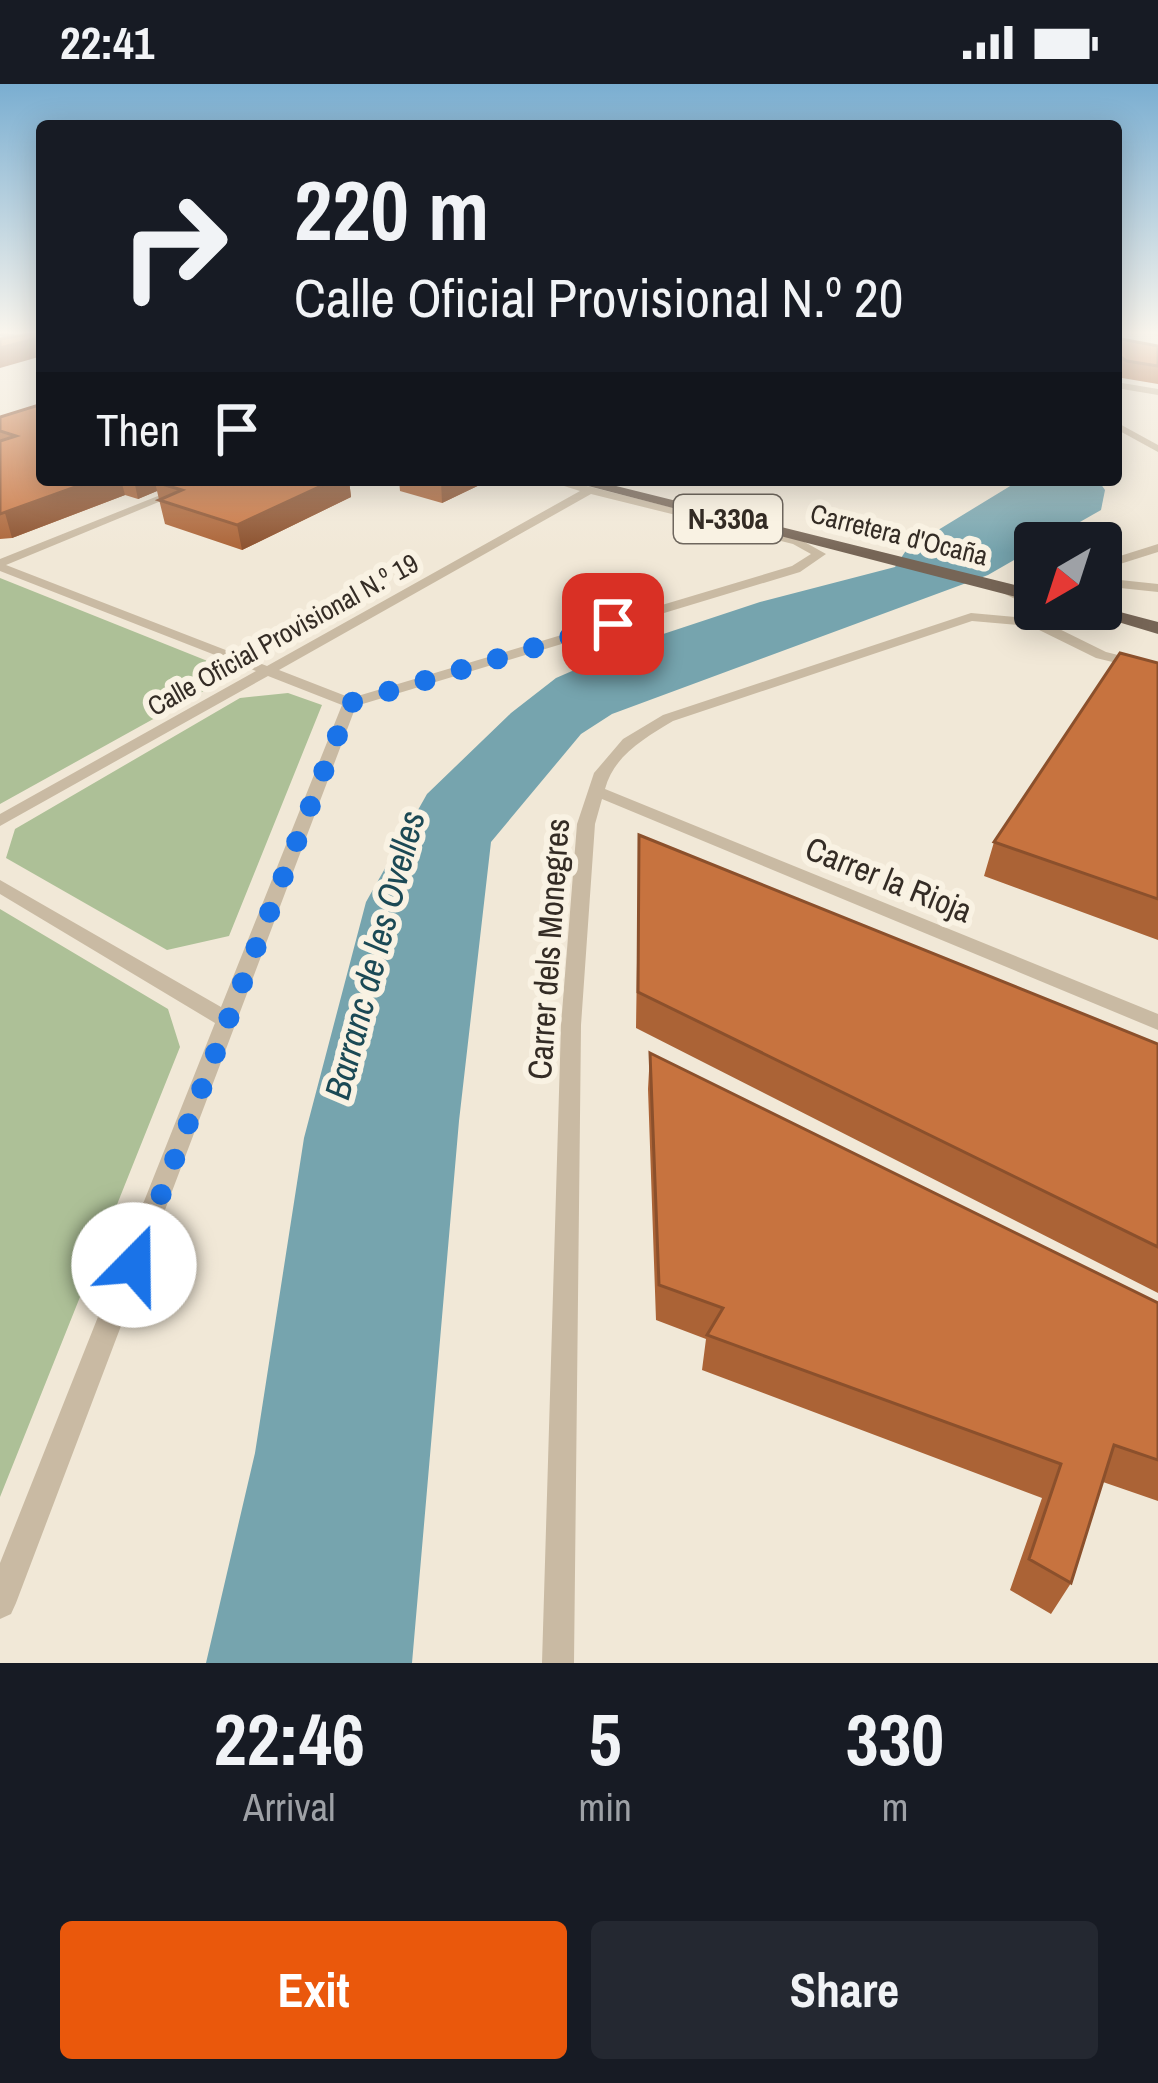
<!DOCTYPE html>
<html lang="en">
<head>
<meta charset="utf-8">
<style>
  body { margin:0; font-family:"Archivo Narrow",sans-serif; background:#242831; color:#f1f3f6; height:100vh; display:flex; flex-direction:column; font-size:45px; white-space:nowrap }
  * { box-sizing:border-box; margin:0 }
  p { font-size:39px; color:#9ea1a6 }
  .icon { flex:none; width:66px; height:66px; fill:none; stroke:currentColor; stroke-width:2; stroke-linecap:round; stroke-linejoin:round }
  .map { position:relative; height:1579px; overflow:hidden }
  .sheet { display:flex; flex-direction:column; background:#171b24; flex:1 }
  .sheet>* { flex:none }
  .hud { position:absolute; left:36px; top:36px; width:1086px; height:366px; border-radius:12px; box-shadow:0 6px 30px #0003; background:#171b24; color:#f1f3f6; overflow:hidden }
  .needle { width:78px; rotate:219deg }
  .tools { position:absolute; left:1014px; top:438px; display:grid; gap:24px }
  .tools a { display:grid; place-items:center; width:108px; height:108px; border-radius:12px; background:#171b24; box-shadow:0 6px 30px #0003; font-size:60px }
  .pin { position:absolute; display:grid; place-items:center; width:102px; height:102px; color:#fff; margin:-51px; border-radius:24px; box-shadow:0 6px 18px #0006 }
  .me { position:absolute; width:132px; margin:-66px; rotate:22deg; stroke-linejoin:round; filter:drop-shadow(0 0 9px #0008) }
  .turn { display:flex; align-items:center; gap:42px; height:252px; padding:0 60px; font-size:54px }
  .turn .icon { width:156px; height:156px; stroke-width:2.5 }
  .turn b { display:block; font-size:84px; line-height:102px }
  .then { display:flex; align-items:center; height:114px; padding:0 60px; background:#0003; gap:24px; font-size:45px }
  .eta { display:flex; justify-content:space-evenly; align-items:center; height:204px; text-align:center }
  .eta b { font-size:72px; font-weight:700; line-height:84px }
  .button { display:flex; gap:24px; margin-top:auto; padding:24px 60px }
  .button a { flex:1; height:138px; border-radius:12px; background:#ea580c; color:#fff; font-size:48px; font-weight:700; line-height:138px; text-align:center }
  .button a+a { background:#242831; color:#f1f3f6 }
  .status { display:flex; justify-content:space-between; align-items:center; height:84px; padding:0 60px; background:#171b24; direction:ltr }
  .status svg { height:33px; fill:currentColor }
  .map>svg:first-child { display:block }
  .green { fill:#adc097 }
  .water { fill:#76a4ae }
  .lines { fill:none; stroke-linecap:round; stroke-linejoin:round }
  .street { fill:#c9baa3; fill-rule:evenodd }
  .primary { fill:#766556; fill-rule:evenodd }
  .wall { fill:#ab6336 }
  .shaded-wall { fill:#8b502c }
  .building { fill:#c7733f; stroke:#8b502c; stroke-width:3 }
  .route { stroke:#1a73e8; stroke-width:21; stroke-dasharray:0 37.8 }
  .labels { text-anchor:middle; stroke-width:12; stroke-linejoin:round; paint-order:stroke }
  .far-street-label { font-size:27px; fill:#342c25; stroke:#f9f2e3 }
  .shield { fill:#f9f2e3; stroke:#6f675e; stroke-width:3 }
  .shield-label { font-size:30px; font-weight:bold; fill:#342c25 }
  .street-label { font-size:33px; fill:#342c25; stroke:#f9f2e3 }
  .water-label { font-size:36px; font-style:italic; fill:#1b4955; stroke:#f9f2e3 }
</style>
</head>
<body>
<div class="status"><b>22:41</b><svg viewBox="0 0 49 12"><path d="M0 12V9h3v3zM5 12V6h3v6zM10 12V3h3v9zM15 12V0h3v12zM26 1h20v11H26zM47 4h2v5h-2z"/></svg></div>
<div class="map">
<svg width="1158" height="1579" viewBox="0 0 1158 1579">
  <rect width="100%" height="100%" fill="#f1e8d7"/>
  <path class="green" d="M0,494L220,582V598L0,720Z
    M288,609L322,621L229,852L167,866L6,774L15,745L240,614Z
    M0,825L168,925L180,963L0,1413Z"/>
  <path class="water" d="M1020,396H1098L1105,406L1101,426L1043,459H1035V464L988,491L612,630L581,650L491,758L459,1037L412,1579H206L255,1369L304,1054L366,818L427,710L511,629L556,594L636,559L760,518L895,483L907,465Z"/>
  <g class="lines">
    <path class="street" d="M1139,248H1158V252Z
      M1116,298L1158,305V311L1116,304Z
      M1116,338L1158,361V368L1116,345Z
      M198,396H212L6,481L267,582L580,407L545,396H563L801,456L826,470L800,488L356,622L16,1519L11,1530L0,1535V1479L215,939L0,810V796L221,923L342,621L268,592L0,742V730L256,587L0,487V475ZM591,410L793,460L811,470L792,482L351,614L279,586Z
      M1158,460V468L1101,486V478Z
      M1101,494L1158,500V508L1101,502Z
      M999,501H1007L1035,516V525L999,507Z
      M971,529L1039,535L1106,568L1158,581V589L1096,574L1031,542L972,537L673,637C645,654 614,671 605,705L1158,930V946L602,715L595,740L581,941L574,1579H542L561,941L577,740L594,689L623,655L663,631Z"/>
    <path class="primary" d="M0,248L42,255V263L0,252Z
      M565,396H592L1035,506V518Z
      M1101,523L1158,538V550L1075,525Z"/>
  </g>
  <path class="wall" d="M1116,254L1158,262V300L1122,294L1116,290Z
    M42,320V396H349L351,413L242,466L165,440L157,407L138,415L125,411L12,454L0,455V333Z
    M399,396H490L442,419L400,407Z
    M1158,579V856L984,792L994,758Z
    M639,751L1158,960V1209L636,944Z
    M650,969L1158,1219V1417L1103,1398L1071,1499L1051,1530L1010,1506L1042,1414L702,1286L706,1255L656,1236L648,1005Z"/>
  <path class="shaded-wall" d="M42,253V272L0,284V264Z
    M95,396H121L125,411L12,454L5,429Z
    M134,396H174L155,398L157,407L138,415Z
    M334,396H349L351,413L242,466L237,441Z
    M441,396H490L442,419Z"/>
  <path class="building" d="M40,248H42V253L0,264V255Z
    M1116,254L1158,262V282L1127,277L1116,270Z
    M42,320V396H95L0,430V357L16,352L0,347V333Z
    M160,396H334L237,441L159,416L182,406L155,398Z
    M1120,569L1158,579V815L994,758Z
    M639,751L1158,960V1163L638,908Z
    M650,969L1158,1219V1376L1114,1361L1071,1499L1029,1475L1061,1380L707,1251L723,1224L659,1201Z"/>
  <linearGradient id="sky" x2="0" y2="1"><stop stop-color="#7aaed1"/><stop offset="0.53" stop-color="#f9f5ed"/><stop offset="1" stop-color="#f9f5ed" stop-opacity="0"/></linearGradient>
  <rect width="1158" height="469" fill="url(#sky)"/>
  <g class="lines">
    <path class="route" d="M134,1181L350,619L613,540"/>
  </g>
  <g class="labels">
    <g class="far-street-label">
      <text transform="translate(899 451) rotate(14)" y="9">Carretera d'Ocaña</text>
      <text transform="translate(283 551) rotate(-29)" y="9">Calle Oficial Provisional N.º 19</text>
    </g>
    <rect class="shield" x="674" y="411" width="108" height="48" rx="9"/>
    <g class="shield-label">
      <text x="728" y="445">N-330a</text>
    </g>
    <g class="street-label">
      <text transform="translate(889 795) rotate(22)" y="12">Carrer la Rioja</text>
      <text transform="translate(548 865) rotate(-86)" y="12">Carrer dels Monegres</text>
    </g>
    <g class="water-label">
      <text transform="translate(374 871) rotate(-75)" y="13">Barranc de les Ovelles</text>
    </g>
  </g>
</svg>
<div class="tools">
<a><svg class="needle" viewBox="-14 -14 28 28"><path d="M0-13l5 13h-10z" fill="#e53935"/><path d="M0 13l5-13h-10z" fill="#9ea1a6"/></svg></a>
</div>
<div class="pin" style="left:613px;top:540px;background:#d93025"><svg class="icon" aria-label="arrive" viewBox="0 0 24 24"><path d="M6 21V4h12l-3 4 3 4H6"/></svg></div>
<svg class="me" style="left:134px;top:1181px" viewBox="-20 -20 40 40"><circle r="19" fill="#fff"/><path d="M0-13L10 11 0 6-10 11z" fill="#1a73e8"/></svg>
<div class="hud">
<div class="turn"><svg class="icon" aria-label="right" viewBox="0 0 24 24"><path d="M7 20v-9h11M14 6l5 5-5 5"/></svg><div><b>220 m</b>Calle Oficial Provisional N.º 20</div></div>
<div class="then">Then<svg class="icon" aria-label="arrive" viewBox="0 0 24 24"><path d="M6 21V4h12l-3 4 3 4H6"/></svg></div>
</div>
</div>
<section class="sheet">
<div class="eta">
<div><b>22:46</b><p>Arrival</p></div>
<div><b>5</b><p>min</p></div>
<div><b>330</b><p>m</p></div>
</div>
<div class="button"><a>Exit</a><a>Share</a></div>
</section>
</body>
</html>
